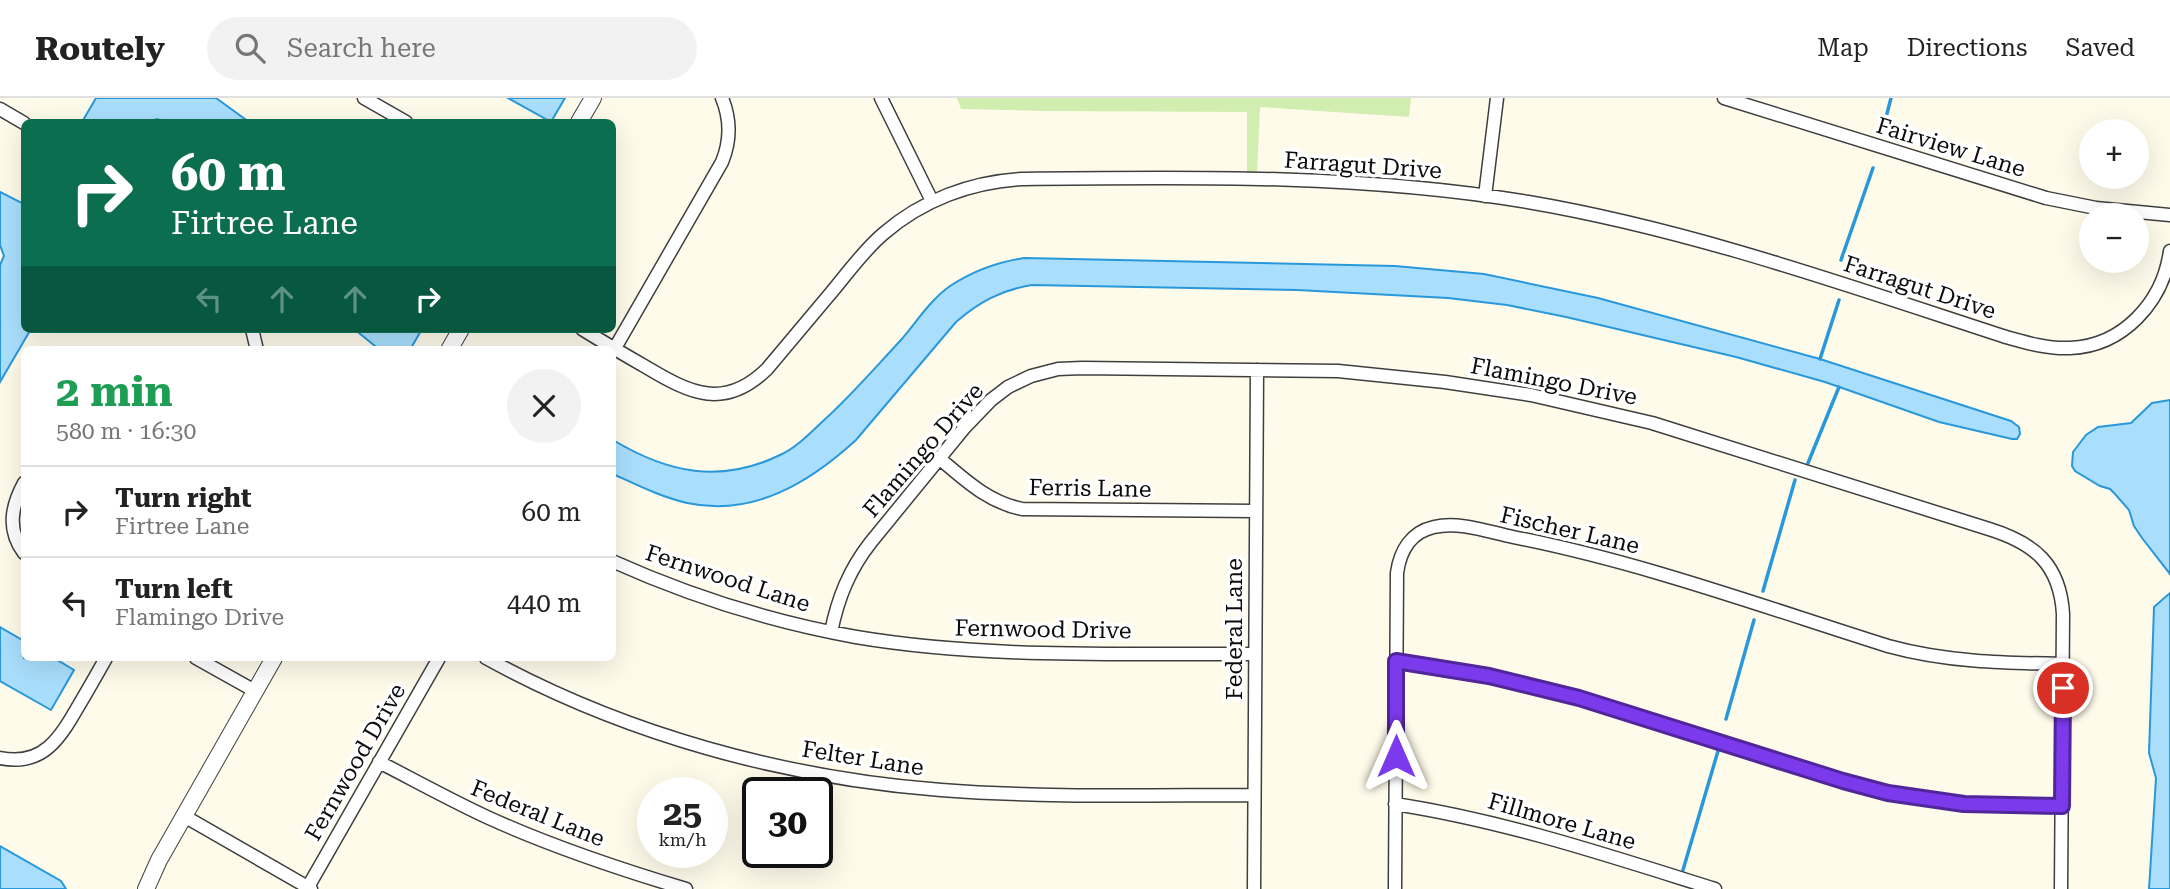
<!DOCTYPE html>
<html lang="en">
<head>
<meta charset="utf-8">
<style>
  body { margin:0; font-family:"Roboto Serif",serif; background:#f2f2f2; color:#222; height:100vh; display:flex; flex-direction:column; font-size:26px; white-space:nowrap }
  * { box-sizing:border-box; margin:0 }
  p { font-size:23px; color:#767676 }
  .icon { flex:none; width:38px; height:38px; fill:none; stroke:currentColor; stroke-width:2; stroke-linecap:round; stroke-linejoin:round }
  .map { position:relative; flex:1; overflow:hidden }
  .side { position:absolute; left:21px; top:248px; width:595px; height:315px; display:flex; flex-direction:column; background:#fff; border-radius:10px; box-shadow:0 7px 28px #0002 }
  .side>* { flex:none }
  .guide { position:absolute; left:21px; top:21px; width:595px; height:214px; border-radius:10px; box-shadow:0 7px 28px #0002; background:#0b6e4f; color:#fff; overflow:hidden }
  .tools { position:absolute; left:2079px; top:21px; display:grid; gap:14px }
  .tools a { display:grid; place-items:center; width:70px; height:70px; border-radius:50%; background:#fff; box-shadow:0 7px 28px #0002; font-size:35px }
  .speed { position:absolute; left:637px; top:679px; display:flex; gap:14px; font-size:35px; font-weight:700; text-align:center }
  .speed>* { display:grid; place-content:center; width:91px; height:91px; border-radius:50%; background:#fff; box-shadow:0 7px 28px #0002; line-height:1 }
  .speed small { font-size:18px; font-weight:400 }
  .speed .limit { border:4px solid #111; border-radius:10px; background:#fff; color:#111 }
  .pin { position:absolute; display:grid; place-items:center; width:60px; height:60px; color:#fff; margin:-30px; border:4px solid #fff; border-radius:50%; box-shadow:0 2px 7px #0007 }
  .me { position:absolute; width:77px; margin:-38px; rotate:0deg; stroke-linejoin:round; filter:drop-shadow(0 0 5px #0008) }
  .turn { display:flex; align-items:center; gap:24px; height:147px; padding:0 35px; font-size:32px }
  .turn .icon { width:91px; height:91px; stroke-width:2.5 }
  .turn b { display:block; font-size:49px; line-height:60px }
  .lanes { display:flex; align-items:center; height:66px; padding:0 35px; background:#0003; justify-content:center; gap:35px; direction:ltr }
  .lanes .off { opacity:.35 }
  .round { display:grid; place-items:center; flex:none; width:74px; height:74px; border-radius:37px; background:#f2f2f2 }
  .head { display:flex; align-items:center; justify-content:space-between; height:119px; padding:0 35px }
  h1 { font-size:42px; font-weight:700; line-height:52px; color:#1e9e55 }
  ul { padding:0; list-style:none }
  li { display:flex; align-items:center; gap:21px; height:91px; padding:0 35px; border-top:2px solid #e0e0e0 }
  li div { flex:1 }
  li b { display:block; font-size:26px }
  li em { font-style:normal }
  header { display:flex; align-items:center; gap:42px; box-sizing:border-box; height:98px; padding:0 35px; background:#fff; border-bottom:2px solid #e0e0e0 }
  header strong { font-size:33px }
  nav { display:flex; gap:38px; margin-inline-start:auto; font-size:24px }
  .search { width:490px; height:63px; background:#f2f2f2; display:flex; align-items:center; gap:18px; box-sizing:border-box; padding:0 24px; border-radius:38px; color:#767676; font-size:26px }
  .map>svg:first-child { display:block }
  .green { fill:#d1eeb0 }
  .water { fill:#a9dffd; stroke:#2998db; stroke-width:2 }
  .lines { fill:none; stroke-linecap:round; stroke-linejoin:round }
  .stream { stroke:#2998db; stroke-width:3.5 }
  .minor-casing { stroke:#3f3f3f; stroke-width:15 }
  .tertiary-casing { stroke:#3f3f3f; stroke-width:18 }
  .minor { stroke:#fff; stroke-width:12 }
  .tertiary { stroke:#fff; stroke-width:16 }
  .route-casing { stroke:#51269a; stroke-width:18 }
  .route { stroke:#7c3aed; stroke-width:12 }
  .labels { text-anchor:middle; stroke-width:7; stroke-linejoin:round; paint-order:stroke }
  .street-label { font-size:23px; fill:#0c0c0c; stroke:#fff }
</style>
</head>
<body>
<header>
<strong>Routely</strong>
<div class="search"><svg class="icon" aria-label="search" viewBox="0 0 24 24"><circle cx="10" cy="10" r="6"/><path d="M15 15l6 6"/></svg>Search here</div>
<nav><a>Map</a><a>Directions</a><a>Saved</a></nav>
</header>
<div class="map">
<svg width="2170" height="791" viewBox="0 0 2170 791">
  <rect width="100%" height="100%" fill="#fffbeb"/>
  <path class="green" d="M957,0H1411L1409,19L1260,9L1257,77L1247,78V14L1045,13L961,11Z"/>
  <path class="water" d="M96,0H216L249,24H167L157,21L149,24H82Z
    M508,0H565L551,24Z
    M0,94L24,106V231H31L0,284V167L4,158L0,147Z
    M1024,160L1395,168L1484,176L1598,200L1820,261L2011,323L2019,329L2020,336L2017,341H2012L1939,324L1825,284L1736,259L1566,219L1507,207L1448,200L1297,192L1032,187C1001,192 979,204 956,224L856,342C809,385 753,419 687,405C661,399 637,387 613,376V342C668,375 720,386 780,357C796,350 809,336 822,324C850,299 874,271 900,243C916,225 929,203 950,188C973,173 997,164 1024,160Z
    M354,231H422L411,250L380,252Z
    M2170,302V476L2142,440L2134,428L2129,412L2115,396L2110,391L2100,388L2075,373L2072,368L2073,354L2086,337L2098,329L2131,325L2152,305Z
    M2170,495V791H2149L2156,680L2149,655L2154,509Z
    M0,529L24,543V560H54L74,572L51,612L0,583Z
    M0,748L61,783L66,791H0Z"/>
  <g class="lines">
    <path class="stream" d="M1883,31L1891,0
      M1841,162L1873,70
      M1820,261L1839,202
      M1808,365L1839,289
      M1763,493L1795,382
      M1726,621L1754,522
      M1683,772L1718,653"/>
    <defs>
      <path id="minor" d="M364,0L406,24
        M881,0L932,103
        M1724,0L2046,100L2096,110L2170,117
        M0,11L24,25
        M1485,98L1497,0
        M252,231L257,252
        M582,231C603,244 625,257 646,269C691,296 725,312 767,271C788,246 809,221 830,196C847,176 863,153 883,136C922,102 971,84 1021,81C1190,79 1361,76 1528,104C1692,132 1849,188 2006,239C2027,245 2048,251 2070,250C2123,248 2163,204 2170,153
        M615,250L722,64C731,42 731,22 722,0
        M939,360C965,382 988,404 1022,411L1256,413
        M24,385C11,409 7,432 24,455
        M612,463C690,498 772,524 856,539C987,561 1122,555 1255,556
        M831,534C838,500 849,472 871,444L965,329L991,302L1008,289L1031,278L1058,271L1082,270L1338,273L1445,284L1531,297L1652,325L1989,431C2034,445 2060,466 2063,516L2061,791
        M196,560L255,593
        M486,560C624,636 784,680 941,692C1045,700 1150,697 1254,697
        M1396,563L1489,578L1579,600L1843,683L1888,695L1964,706L2062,707
        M0,660C43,669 60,640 79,607C88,592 97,576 106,560
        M379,664C416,683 452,703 489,720C553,749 619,771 686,791
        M1395,706C1505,723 1610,758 1715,791
        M184,718L311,791
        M308,789L439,560
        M1254,791L1257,272
        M1395,791L1397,475C1400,453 1411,434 1434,429C1459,423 1489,434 1513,439C1641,464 1764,509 1888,548C1946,564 2003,565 2063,566"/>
      <path id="tertiary" d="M579,24L593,0
        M449,252L461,231
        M146,791L159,762L274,560"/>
    </defs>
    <use href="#minor" class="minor-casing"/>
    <use href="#tertiary" class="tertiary-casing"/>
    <use href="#minor" class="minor"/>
    <use href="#tertiary" class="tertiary"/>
  </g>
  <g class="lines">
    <defs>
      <path id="route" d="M1396,658V563L1489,578L1579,600L1843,683L1888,695L1964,706L2062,708L2063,590"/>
    </defs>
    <use href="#route" class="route-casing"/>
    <use href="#route" class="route"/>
  </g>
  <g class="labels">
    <g class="street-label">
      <text transform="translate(1951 49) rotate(17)" y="8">Fairview Lane</text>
      <text transform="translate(1363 67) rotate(4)" y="8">Farragut Drive</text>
      <text transform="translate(1920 189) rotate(18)" y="8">Farragut Drive</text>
      <text transform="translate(1554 283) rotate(11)" y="8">Flamingo Drive</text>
      <text transform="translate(923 352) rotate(-49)" y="8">Flamingo Drive</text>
      <text transform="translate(1090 390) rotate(1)" y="8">Ferris Lane</text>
      <text transform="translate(1570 432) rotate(13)" y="8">Fischer Lane</text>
      <text transform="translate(728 480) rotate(18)" y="8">Fernwood Lane</text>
      <text transform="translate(1043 531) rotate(1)" y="8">Fernwood Drive</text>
      <text transform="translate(1234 531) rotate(-90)" y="8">Federal Lane</text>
      <text transform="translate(863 660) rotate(9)" y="8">Felter Lane</text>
      <text transform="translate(355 664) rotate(-60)" y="8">Fernwood Drive</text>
      <text transform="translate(538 715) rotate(22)" y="8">Federal Lane</text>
      <text transform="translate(1562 723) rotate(16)" y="8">Fillmore Lane</text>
    </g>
  </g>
</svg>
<div class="tools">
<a>+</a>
<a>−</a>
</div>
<div class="speed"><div>25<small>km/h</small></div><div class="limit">30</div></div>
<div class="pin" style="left:2063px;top:590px;background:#d93025"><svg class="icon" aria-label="arrive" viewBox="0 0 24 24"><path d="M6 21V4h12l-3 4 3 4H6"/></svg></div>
<svg class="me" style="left:1396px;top:658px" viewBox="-20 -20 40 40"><path d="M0-17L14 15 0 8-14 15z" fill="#7c3aed" stroke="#fff" stroke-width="4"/></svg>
<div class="guide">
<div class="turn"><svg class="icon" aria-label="right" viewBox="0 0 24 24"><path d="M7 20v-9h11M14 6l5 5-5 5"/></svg><div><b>60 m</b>Firtree Lane</div></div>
<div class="lanes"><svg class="icon off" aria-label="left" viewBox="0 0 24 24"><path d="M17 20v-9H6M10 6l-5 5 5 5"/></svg><svg class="icon off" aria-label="ahead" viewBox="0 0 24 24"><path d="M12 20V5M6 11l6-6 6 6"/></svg><svg class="icon off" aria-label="ahead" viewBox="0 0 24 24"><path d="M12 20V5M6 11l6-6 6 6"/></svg><svg class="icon" aria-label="right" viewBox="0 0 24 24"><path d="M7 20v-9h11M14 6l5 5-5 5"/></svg></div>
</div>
<section class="side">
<div class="head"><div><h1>2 min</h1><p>580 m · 16:30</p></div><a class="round"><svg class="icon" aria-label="close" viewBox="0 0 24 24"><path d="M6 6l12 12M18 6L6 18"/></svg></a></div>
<ul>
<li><svg class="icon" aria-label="right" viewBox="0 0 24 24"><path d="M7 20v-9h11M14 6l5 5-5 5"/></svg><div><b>Turn right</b><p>Firtree Lane</p></div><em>60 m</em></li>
<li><svg class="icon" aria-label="left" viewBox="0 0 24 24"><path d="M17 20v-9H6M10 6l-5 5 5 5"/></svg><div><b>Turn left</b><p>Flamingo Drive</p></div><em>440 m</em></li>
</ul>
</section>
</div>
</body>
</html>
